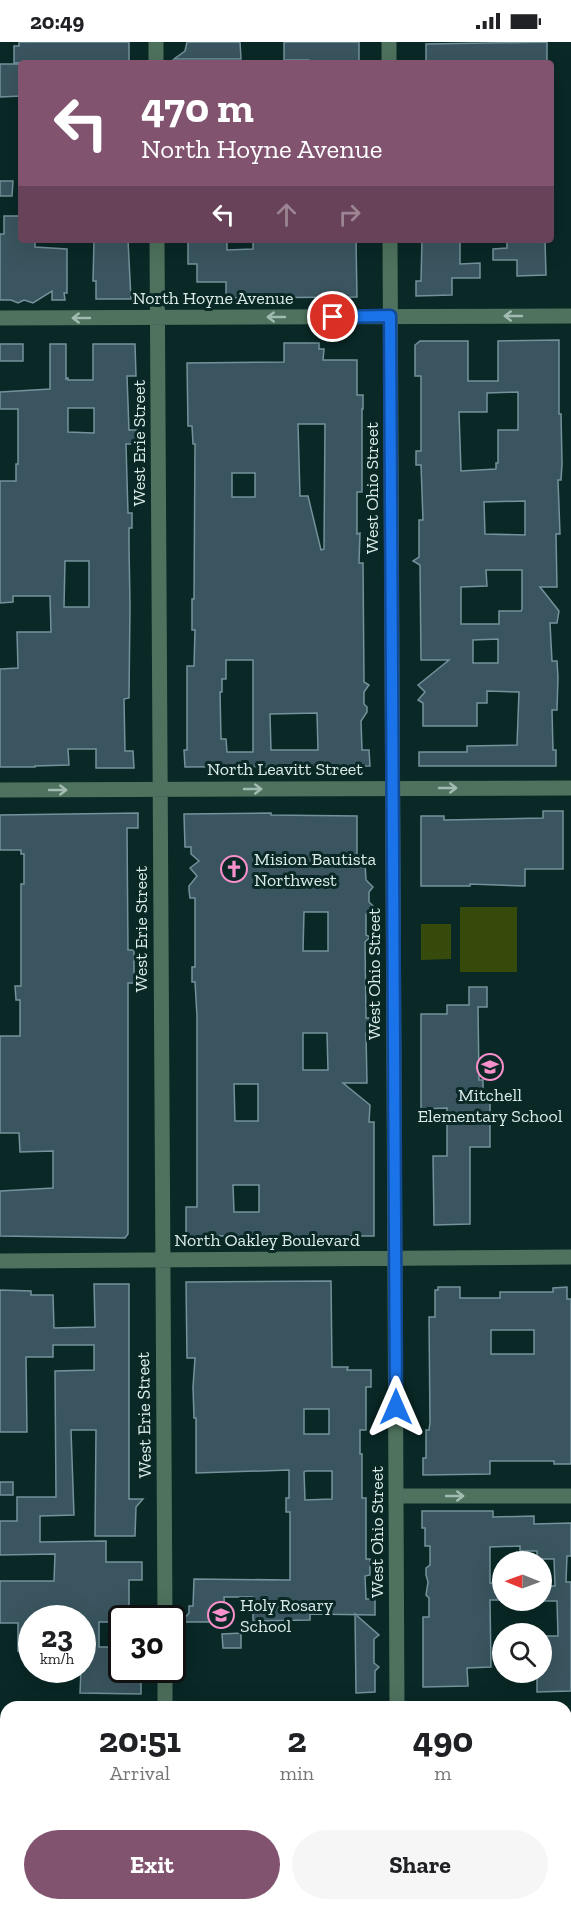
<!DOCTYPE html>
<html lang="en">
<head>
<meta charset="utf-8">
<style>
  body { margin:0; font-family:"Zilla Slab",serif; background:#f6f6f6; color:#202124; height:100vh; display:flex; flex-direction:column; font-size:22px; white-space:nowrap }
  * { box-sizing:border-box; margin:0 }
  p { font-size:20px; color:#757577 }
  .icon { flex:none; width:33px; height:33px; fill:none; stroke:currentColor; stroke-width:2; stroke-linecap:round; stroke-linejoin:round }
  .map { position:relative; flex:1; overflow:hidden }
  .drawer { position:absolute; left:0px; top:1659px; width:572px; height:210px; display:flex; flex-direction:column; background:#fff; border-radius:18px 18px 0 0; box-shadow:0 6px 24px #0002 }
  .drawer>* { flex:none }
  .guide { position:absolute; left:18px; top:18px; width:536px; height:183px; border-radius:6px; box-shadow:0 6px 24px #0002; background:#81536f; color:#fff; overflow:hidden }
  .needle { width:39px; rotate:271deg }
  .buttons { position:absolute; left:492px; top:1509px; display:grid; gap:12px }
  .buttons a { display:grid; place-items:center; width:60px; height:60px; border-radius:50%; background:#fff; box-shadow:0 6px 24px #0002; font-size:30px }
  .speed { position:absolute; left:18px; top:1563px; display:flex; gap:12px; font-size:30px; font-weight:700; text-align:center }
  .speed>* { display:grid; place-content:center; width:78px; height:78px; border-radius:50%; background:#fff; box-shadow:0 6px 24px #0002; line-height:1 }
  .speed small { font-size:15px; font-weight:400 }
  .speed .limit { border:3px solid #111; border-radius:9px; background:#fff; color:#111 }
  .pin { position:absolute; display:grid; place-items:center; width:51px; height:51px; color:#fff; margin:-26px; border:3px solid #fff; border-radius:50%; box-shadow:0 2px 6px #0007 }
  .me { position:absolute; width:66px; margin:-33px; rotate:0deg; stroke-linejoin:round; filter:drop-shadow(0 0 4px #0008) }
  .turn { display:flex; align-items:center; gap:21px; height:126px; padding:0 24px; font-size:27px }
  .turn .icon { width:78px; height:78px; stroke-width:2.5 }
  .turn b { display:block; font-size:42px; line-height:51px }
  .lanes { display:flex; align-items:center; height:57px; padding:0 24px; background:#0003; justify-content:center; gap:30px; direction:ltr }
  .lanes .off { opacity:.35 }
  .eta { display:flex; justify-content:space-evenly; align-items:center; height:102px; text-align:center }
  .eta b { font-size:36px; font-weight:700; line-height:42px }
  .action { display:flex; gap:12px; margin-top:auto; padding:12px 24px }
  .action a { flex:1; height:69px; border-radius:36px; background:#81536f; color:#fff; font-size:24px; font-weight:700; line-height:69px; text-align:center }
  .action a+a { background:#f6f6f6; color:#202124 }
  .status { display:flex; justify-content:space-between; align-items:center; height:42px; padding:0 30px; background:#fff; direction:ltr }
  .status svg { height:16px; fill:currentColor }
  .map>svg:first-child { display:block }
  .green { fill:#364b0b }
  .building { fill:#3a555f; stroke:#74929c; stroke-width:1.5; fill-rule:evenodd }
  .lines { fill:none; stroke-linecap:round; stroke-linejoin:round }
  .minor { stroke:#4e725d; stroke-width:15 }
  .major { stroke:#75c397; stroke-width:15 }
  .oneway { stroke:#a2bbb2 }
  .route-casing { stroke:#114b97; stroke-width:15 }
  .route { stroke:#1a73e8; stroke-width:10 }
  .labels { text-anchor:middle; stroke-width:6; stroke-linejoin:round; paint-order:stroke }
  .street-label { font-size:18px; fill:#daebea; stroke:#092826 }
  .poi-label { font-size:18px; fill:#daebea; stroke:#092826; text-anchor:start }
</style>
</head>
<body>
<div class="status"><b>20:49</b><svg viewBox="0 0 49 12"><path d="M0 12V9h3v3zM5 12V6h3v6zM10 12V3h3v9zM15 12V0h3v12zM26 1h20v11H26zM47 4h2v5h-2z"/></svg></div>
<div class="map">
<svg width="571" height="1869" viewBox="0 0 571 1869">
  <rect width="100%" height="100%" fill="#092826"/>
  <path class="green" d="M460,865H517V930H460Z
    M421,882H451V917L421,918Z"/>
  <path class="building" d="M19,0H129V19L14,21V4H19Z
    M187,0H240L241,17H174L185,9Z
    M284,0H359V21H309V18H284Z
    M547,0V21H426V2Z
    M0,22H21V54L0,55Z
    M0,139H13L12,154H0Z
    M4,174H21V198H35V205L67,207V251H64L65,258H52V249L33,261L24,258L18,261L11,258H0V192H4Z
    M94,198H128L131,257H96V239H93Z
    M188,198H227V208L253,207V198H356L357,255L226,256V240H197V222H188Z
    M422,198H460V222L480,221V236H452V253L416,254V239H421Z
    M507,198H545L546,233L517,234V218H493V207L507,206Z
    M559,298V372H561L562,422L561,438H558L560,492H556L557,545H540L559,569L557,581H550L552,619H557L558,635L557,668H552L553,708H556V724H419V710H467V704L517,703L519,650L487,649V661H477V684H423V661L418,658L425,650L418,643L449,618H421L420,523L413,519L419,515V478H423L421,423H416V409H421V334H415V303L420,299H468V339H498V299ZM518,350V388H498V421H496V427L461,429L459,370H487V351ZM525,459V493L485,492L484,460ZM486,528H522V567L521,569H499V582H461V545L487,544ZM498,597V621H473V598Z
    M284,301H319V307H324L323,318H357V353H363V367H362V450H357V492L360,491L359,521H363L364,640L369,643L364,650V662L367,665V670L361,679L362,708H369L370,724L185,725L184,708H187V624H194L195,588H192V557H194L195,402H193L192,384H188L187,321L284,320ZM298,382H325L324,507L321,508L308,454H300ZM232,431H255V455H232ZM226,618H253V710H227L226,697H221L220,650H222V637H226ZM317,671L318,708H271L270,672Z
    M0,302H23V319H0Z
    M50,302H66V337L68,336V338H93V302H135L136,334H127L129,388H137V402H126L128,471H132V486H129V504L130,564L129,656L124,657L125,709H133L134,726H96V707H68L69,723L35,724V725H0V627L18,626L17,590H51L50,554H13V560L0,561V439H16V422H18V367H0V350L50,347ZM68,366H94V391L68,390ZM65,519H89V565H64Z
    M543,769H563V827H525V844L470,842V844H421V774H444V778L543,776Z
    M138,771V786H127L128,908H134V941H128V1192L125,1196L0,1194V1149L53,1146V1109L20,1110L19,1091H0V994H20V958H16L15,944H21V842H24V812H21V808H0V773Z
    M271,771V773L357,774V822L365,821L366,838L373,845L369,850V860L374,865L366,872V893L370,895L365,900L366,976H373V991H366L367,1041H343L370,1063L369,1080H374V1194H186V1165H197V974L195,940H192V925H195V856H190L189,848V844L197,834L190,826L199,819L191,812V805H185L184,772ZM304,870H328V909H303ZM303,991H327L328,1028H303ZM234,1042H258V1079H235ZM233,1143H259V1170H234Z
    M469,945H487V965H478L479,1038H483V1058H490V1105H470V1182L434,1183L433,1114H447V1066L421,1067V972H447V963H469Z
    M331,1239L332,1325H348L347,1328H371V1345H366V1388H360V1412H362V1456H366V1517H370V1533L365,1534L366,1557H375V1573L310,1572V1578L253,1579V1555H224L225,1580H181L189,1571V1564H193L194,1537L290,1538V1470H286V1456H289V1428L196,1431V1376H194L193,1345L195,1316H187L186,1240ZM304,1367H329V1392H304ZM306,1429H332V1457L305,1458L304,1430Z
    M94,1242H129V1457H143L136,1465L135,1494H95L96,1388H71L74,1473L40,1474V1500L106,1499V1520H142V1538H129V1576H122V1580H99V1605H122V1628H141V1652L80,1651L83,1576H32V1609H18V1581H0V1539H54L55,1512L0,1513V1479H17V1455H56L55,1329L94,1328V1303H53V1315H26L27,1390H0V1248L31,1249V1253H53L54,1286L95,1285Z
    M438,1245H460V1256H500V1250H553V1246L567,1245V1257H571V1422H554V1419H490V1432L423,1433V1416H426V1388H429L430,1381L429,1275H435V1248H438ZM491,1288H534V1312H491Z
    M0,1440H13V1453H0Z
    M422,1469H493V1475L534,1474V1482L571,1481V1514H567L566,1540H571V1649L537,1650V1630H542V1594H558L557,1559H542V1544H555L554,1517H537V1509H520V1504L490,1505V1541H502V1558H490L491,1625L467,1626L468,1644L423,1645V1575H429V1556L426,1553L428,1540L426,1533V1526L430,1523V1504H425V1486H422Z
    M355,1572L379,1593L374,1597V1621L379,1625L375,1629V1650L356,1651Z
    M241,1591V1606H223L222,1592Z"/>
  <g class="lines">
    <path class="minor" d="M156,0V21
      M389,0V21
      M157,198L165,1576
      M390,198L397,1665
      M0,276L571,274
      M0,748L571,746
      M0,1219L571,1215
      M396,1454H571
      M165,1665V1628
      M164,1869L165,1863
      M397,1869V1863"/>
    <path class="major" d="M566,1683H571
      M0,1686H6"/>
  </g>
  <defs><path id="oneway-shaft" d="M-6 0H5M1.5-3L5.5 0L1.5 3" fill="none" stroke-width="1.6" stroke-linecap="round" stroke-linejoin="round" transform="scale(1.5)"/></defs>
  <g class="oneway">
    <use href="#oneway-shaft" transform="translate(513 274) rotate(180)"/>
    <use href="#oneway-shaft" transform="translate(276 275) rotate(180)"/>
    <use href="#oneway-shaft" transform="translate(81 276) rotate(180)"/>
    <use href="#oneway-shaft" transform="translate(448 746)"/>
    <use href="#oneway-shaft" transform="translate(253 747)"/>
    <use href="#oneway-shaft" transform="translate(58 748)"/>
    <use href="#oneway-shaft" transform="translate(455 1454)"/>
  </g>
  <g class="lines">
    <defs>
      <path id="route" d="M333,275L390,274L396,1365"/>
    </defs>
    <use href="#route" class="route-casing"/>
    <use href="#route" class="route"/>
  </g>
  <defs>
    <symbol id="church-ring" viewBox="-11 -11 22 22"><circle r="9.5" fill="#092826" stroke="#f890cb" stroke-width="1.5"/><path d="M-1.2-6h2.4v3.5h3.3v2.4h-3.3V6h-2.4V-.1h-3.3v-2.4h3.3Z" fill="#f890cb"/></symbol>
    <symbol id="school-ring" viewBox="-11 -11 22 22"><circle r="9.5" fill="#092826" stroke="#f890cb" stroke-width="1.5"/><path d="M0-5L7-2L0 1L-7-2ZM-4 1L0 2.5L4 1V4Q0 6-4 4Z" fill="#f890cb"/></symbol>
  </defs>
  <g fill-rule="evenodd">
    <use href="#church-ring" x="219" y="812" width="30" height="30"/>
    <use href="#school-ring" x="475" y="1010" width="30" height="30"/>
    <use href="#school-ring" x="206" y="1558" width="30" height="30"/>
  </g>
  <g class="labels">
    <g class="street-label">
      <text x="213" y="262">North Hoyne Avenue</text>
      <text transform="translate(139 401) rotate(-90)" y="6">West Erie Street</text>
      <text transform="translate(372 446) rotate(-90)" y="6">West Ohio Street</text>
      <text x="285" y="733">North Leavitt Street</text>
      <text transform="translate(141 887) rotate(-90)" y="6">West Erie Street</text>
      <text transform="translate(374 932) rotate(-90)" y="6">West Ohio Street</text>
      <text x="267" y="1204">North Oakley Boulevard</text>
      <text transform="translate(144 1373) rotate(-91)" y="6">West Erie Street</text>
      <text transform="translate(377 1490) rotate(-90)" y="6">West Ohio Street</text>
    </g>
    <g class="poi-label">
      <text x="254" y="823">Mision Bautista<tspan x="254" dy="21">Northwest</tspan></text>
      <text x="490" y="1059" text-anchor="middle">Mitchell<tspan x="490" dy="21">Elementary School</tspan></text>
      <text x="240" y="1569">Holy Rosary<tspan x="240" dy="21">School</tspan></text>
    </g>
  </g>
</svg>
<div class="buttons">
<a><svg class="needle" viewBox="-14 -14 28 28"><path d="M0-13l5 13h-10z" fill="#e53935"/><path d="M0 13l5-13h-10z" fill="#757577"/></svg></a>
<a><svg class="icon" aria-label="search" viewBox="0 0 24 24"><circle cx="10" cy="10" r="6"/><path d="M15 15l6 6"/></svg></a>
</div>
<div class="speed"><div>23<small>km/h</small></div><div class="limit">30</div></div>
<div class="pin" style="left:333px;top:275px;background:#d93025"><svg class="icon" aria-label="arrive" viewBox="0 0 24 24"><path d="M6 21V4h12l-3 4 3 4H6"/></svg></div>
<svg class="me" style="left:396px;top:1365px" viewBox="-20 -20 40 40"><path d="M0-17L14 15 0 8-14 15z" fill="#1a73e8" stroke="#fff" stroke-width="4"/></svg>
<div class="guide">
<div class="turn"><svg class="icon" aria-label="left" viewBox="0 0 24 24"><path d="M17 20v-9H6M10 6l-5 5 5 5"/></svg><div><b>470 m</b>North Hoyne Avenue</div></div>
<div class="lanes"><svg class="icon" aria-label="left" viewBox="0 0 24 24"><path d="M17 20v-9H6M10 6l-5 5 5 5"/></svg><svg class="icon off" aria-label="ahead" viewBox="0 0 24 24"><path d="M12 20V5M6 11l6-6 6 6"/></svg><svg class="icon off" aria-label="right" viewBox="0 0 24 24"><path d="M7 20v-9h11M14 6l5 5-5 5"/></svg></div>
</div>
<section class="drawer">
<div class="eta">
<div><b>20:51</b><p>Arrival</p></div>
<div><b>2</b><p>min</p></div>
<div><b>490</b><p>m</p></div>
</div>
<div class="action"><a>Exit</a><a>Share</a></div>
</section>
</div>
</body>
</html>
